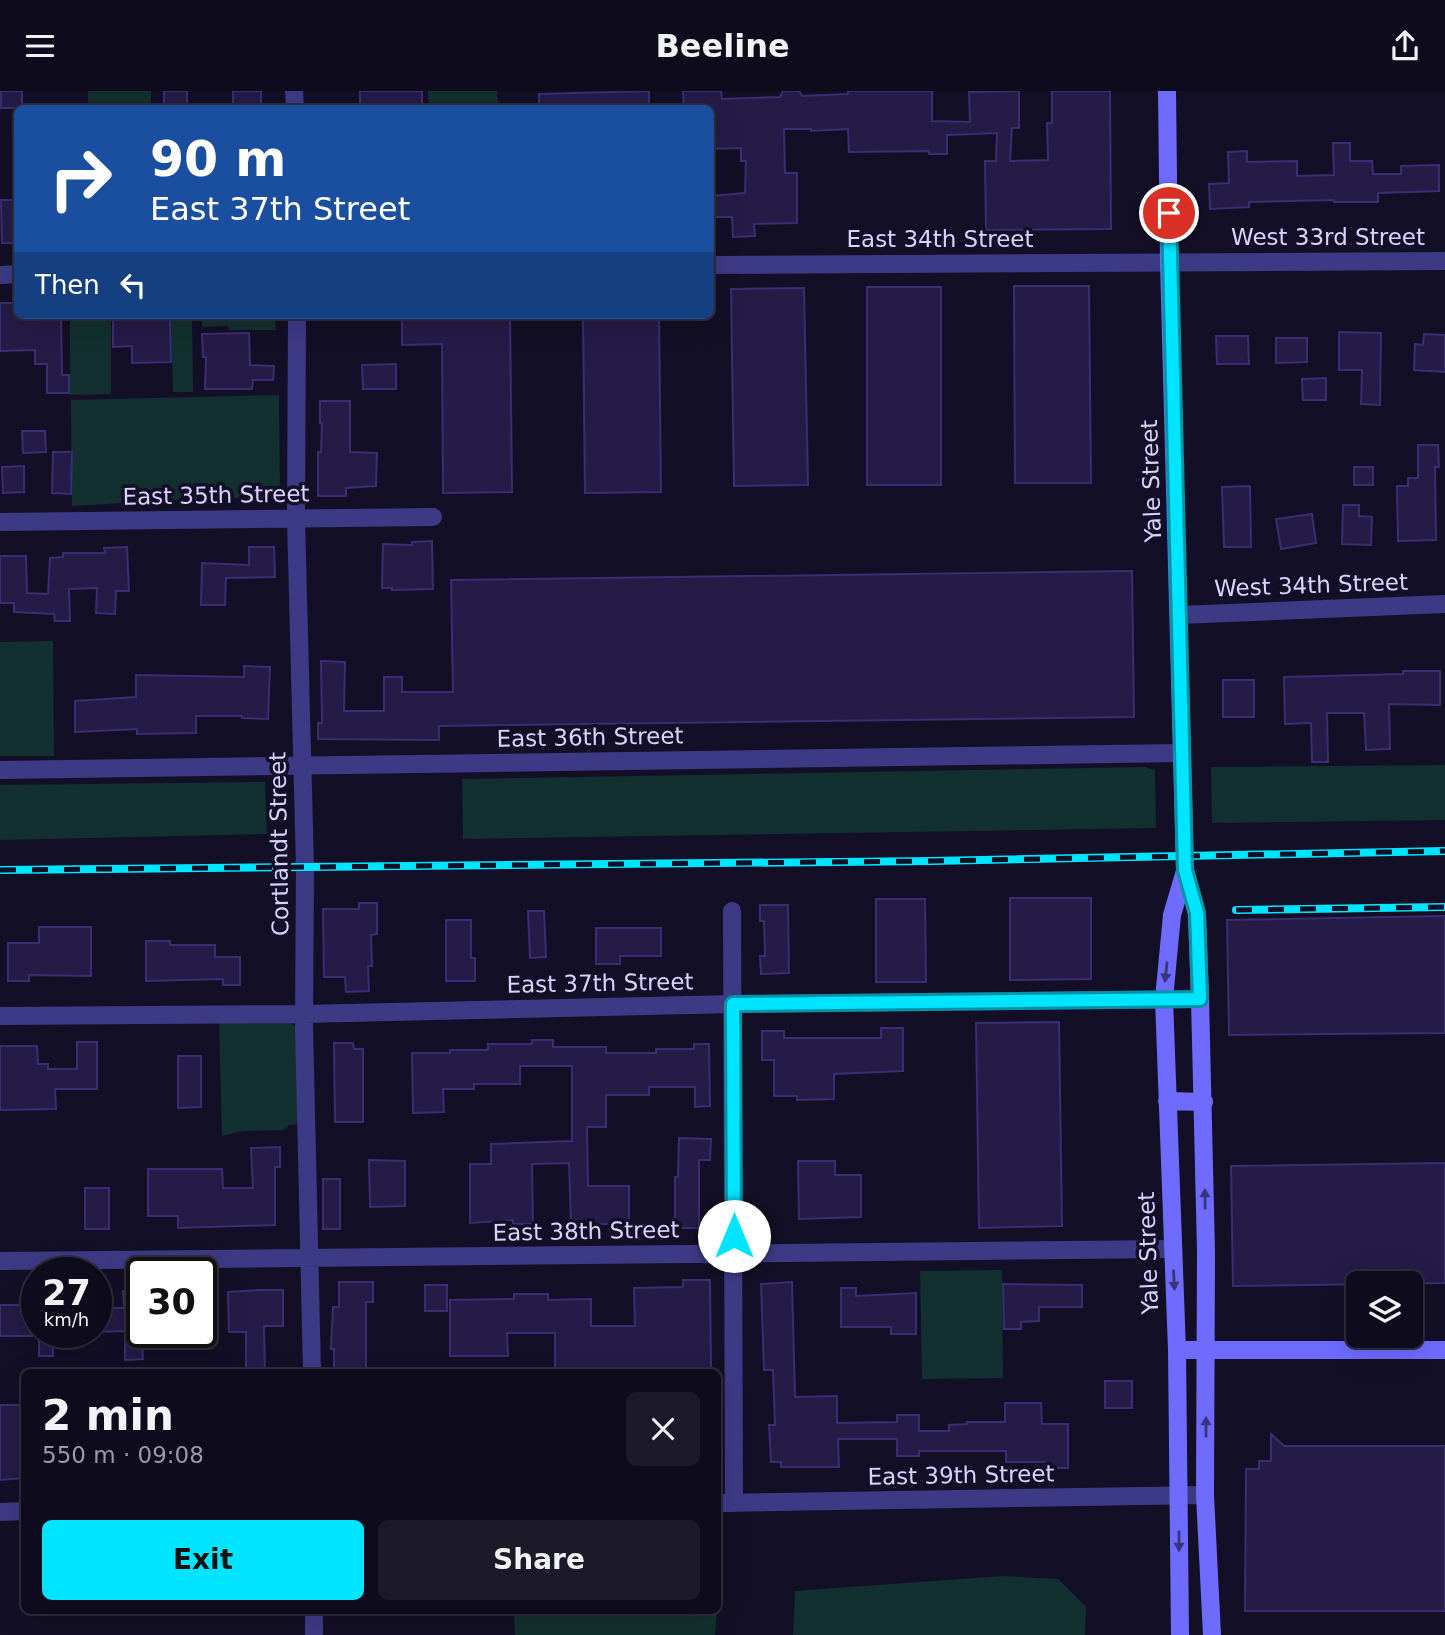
<!DOCTYPE html>
<html lang="en">
<head>
<meta charset="utf-8">
<style>
  body { margin:0; font-family:"DejaVu Sans",sans-serif; background:#1c1929; color:#f1f3f6; height:100vh; display:flex; flex-direction:column; font-size:26px; white-space:nowrap }
  * { box-sizing:border-box; margin:0 }
  p { font-size:23px; color:#9b9ba3 }
  .icon { flex:none; width:38px; height:38px; fill:none; stroke:currentColor; stroke-width:2; stroke-linecap:round; stroke-linejoin:round }
  .map { position:relative; flex:1; overflow:hidden }
  .sheet { position:absolute; left:21px; top:1278px; width:700px; height:245px; display:flex; flex-direction:column; background:#0e0b1c; border-radius:10px; box-shadow:0 7px 28px #0002,0 0 0 2px #2e2b3b }
  .sheet>* { flex:none }
  .banner { position:absolute; left:14px; top:14px; width:700px; height:214px; border-radius:10px; box-shadow:0 7px 28px #0002,0 0 0 2px #2e2b3b; background:#1a4fa0; color:#fff; overflow:hidden }
  .tools { position:absolute; left:1346px; top:1180px; display:grid; gap:14px }
  .tools a { display:grid; place-items:center; width:77px; height:77px; border-radius:10px; background:#0e0b1c; box-shadow:0 7px 28px #0002,0 0 0 2px #2e2b3b; font-size:35px }
  .speed { position:absolute; left:21px; top:1166px; display:flex; gap:14px; font-size:35px; font-weight:700; text-align:center }
  .speed>* { display:grid; place-content:center; width:91px; height:91px; border-radius:50%; background:#0e0b1c; box-shadow:0 7px 28px #0002,0 0 0 2px #2e2b3b; line-height:1 }
  .speed small { font-size:18px; font-weight:400 }
  .speed .limit { border:4px solid #111; border-radius:10px; background:#fff; color:#111 }
  .pin { position:absolute; display:grid; place-items:center; width:60px; height:60px; color:#fff; margin:-30px; border:4px solid #fff; border-radius:50%; box-shadow:0 2px 7px #0007 }
  .me { position:absolute; width:77px; margin:-38px; rotate:0deg; stroke-linejoin:round; filter:drop-shadow(0 0 5px #0008) }
  .turn { display:flex; align-items:center; gap:24px; height:147px; padding:0 21px; font-size:32px }
  .turn .icon { width:91px; height:91px; stroke-width:2.5 }
  .turn b { display:block; font-size:49px; line-height:60px }
  .then { display:flex; align-items:center; height:66px; padding:0 21px; background:#0003; gap:14px; font-size:26px }
  .round { display:grid; place-items:center; flex:none; width:74px; height:74px; border-radius:10px; background:#1c1929 }
  .summary { display:flex; align-items:center; justify-content:space-between; height:119px; padding:0 21px }
  h1 { font-size:42px; font-weight:700; line-height:52px }
  .cta { display:flex; gap:14px; margin-top:auto; padding:14px 21px }
  .cta a { flex:1; height:80px; border-radius:10px; background:#00e5ff; color:#111; font-size:28px; font-weight:700; line-height:80px; text-align:center }
  .cta a+a { background:#1c1929; color:#f1f3f6 }
  header { display:flex; justify-content:space-between; align-items:center; height:91px; padding:0 21px; background:#0e0b1c; font-size:32px; font-weight:700 }
  .map>svg:first-child { display:block }
  .green { fill:#12302f }
  .building { fill:#241b47; stroke:#3b2d73; stroke-width:2 }
  .lines { fill:none; stroke-linecap:round; stroke-linejoin:round }
  .street { stroke:#3d3a85; stroke-width:18 }
  .secondary { stroke:#6f6bff; stroke-width:18 }
  .rail-casing { stroke:#00e5ff; stroke-width:8 }
  .rail { stroke:#130f26; stroke-width:5; stroke-dasharray:16; stroke-linecap:butt }
  .oneway { fill:#38347d }
  .route-casing { stroke:#0095a6; stroke-width:18 }
  .route { stroke:#00e5ff; stroke-width:12 }
  .labels { text-anchor:middle; stroke-width:7; stroke-linejoin:round; paint-order:stroke }
  .street-label { font-size:23px; fill:#d9d4ff; stroke:#130f26 }
</style>
</head>
<body>
<header><svg class="icon" aria-label="menu" viewBox="0 0 24 24"><path d="M4 6h16M4 12h16M4 18h16"/></svg>Beeline<svg class="icon" aria-label="share" viewBox="0 0 24 24"><path d="M12 15V3M7 8l5-5 5 5M5 13v7h14v-7"/></svg></header>
<div class="map">
<svg width="1445" height="1544" viewBox="0 0 1445 1544">
  <rect width="100%" height="100%" fill="#130f26"/>
  <path class="green" d="M88,0H151V17H88Z
    M428,0H497L498,17H433L428,9Z
    M70,224H111V303L70,304Z
    M171,224H192L193,301H173Z
    M202,224H275L276,239H229L228,235L202,236Z
    M279,304L280,406L192,408L72,415L71,309Z
    M53,550L54,665H0V551Z
    M1445,674V729L1212,732L1211,676Z
    M1145,676L1155,679L1156,737L463,748L462,688Z
    M265,691L267,743L0,749V694Z
    M219,931H291L296,937L298,1033L289,1034L284,1039L243,1040L222,1045Z
    M1002,1179L1003,1287L922,1288L920,1180Z
    M1002,1485L1058,1488L1086,1516L1085,1544H793L795,1500Z
    M530,1519H717L715,1544H515L514,1521Z"/>
  <path class="building" d="M1,0H22V17H1Z
    M164,0H187V18H164Z
    M233,0H261V18H233Z
    M360,0H422V18H360Z
    M649,0V18H539V3Z
    M683,0H721L722,8L780,6L783,0H799L802,5L848,3V0H932V30L970,31L969,1L1019,0V37H1012L1010,70L1048,69L1047,32H1052V0H1110L1111,138L986,139L985,70H996L997,42L947,44V63H929V60L849,61L848,38L811,40V38H784L785,82H797V132L754,133L755,145L733,146L732,126H710V105L745,102L746,70H741V57L710,58V18H684Z
    M1333,52H1350V70H1372L1373,83H1401V75L1439,74V100L1378,102V111H1334V109L1249,111V116L1210,118L1209,93L1229,92L1228,61L1247,60V71L1297,70V85L1334,84Z
    M1,109H18V152H2Z
    M1014,195H1089L1091,392H1015Z
    M867,196H941V394H867Z
    M804,197L808,394L734,395L731,198Z
    M0,212H18V224H61L62,284H69V302H47V273H35V259L0,260Z
    M113,224H170L171,271L132,272V255L113,256Z
    M402,224H510L512,401L443,402L442,253L402,254Z
    M583,224H659L661,401L585,402Z
    M1339,241L1381,242L1380,314L1361,313L1362,279H1339Z
    M249,242L250,274L274,275L273,289H253L252,298H205L206,266H203L202,243Z
    M1424,243L1445,244V281L1414,279L1415,253L1423,254Z
    M1216,245H1248L1249,273H1217Z
    M1276,247H1307V271L1276,272Z
    M396,273V298H363L362,274Z
    M1326,287V309H1303L1302,288Z
    M320,310H350V361L377,362L376,395L346,397V405H318V361H321L322,332H320Z
    M22,340H45L46,361L23,362Z
    M1418,354H1438L1439,376H1435L1436,449L1398,450L1397,395H1408V387H1418Z
    M53,361H72L71,403L52,402Z
    M24,375V401L3,402L2,376Z
    M1354,376H1373V394H1354Z
    M1250,395L1251,456H1224L1222,396Z
    M1343,414H1359V425L1372,426L1371,454L1342,453Z
    M1312,423L1316,452L1281,458L1276,428Z
    M432,450L433,498L392,499V497H382L383,453L412,454V451Z
    M127,456L129,500H116L115,523L96,522L97,497L69,498L70,530H55L54,523L14,521V512H0V465H26L27,502L48,503L50,467L63,466V462H105L104,457Z
    M249,456H274L275,486L226,487L225,514H201L202,472L249,474Z
    M1132,480L1134,626L439,635V649L318,648V632H322L321,570L345,571L344,620H384V586H402V601H453L451,489Z
    M244,575L270,576L268,628L242,627V625H196V642L137,643V638L75,641V610L136,606V584L244,586Z
    M1403,580H1440V614L1389,613L1390,658L1366,659L1364,622H1327L1328,671H1312L1311,632L1285,633L1284,586L1403,583Z
    M1223,589H1254V626H1223Z
    M1010,807H1091V888L1010,889Z
    M876,808H925L926,891H876Z
    M359,812H377V843L371,844L372,875H368L369,900L346,901L345,886H324L323,818H359Z
    M760,814H788L789,882L761,883L760,865H765L764,830H760Z
    M528,820H544L546,866L530,867Z
    M1445,825V942L1229,944L1227,829Z
    M446,829H471V867H475V890H446Z
    M39,836H91V885L29,884V890H8V852H39Z
    M596,837H661V865H620V873H596Z
    M146,850H170V854H215V866H240V894H223V888L146,890Z
    M1059,931L1062,1135L979,1137L976,932Z
    M881,937H903V980L834,983V1008L797,1009V1005H774V969H762V940H784V947H881Z
    M532,949H553V956H606V962H656V958H694V953H709L710,1015L695,1016V996H649V1004H606V1036H587L588,1095H629V1133H571L569,1072L532,1073L533,1133H513V1129L470,1132V1073H491V1053L572,1050V975H520V993H474V998H443L444,1021L413,1022L412,962H450V959H488V953H532Z
    M77,951H97V998H55L56,1018L0,1019V955H37L38,973H48V978H77Z
    M334,952H353L354,958H363V1031H335Z
    M178,965H201V1016L178,1017Z
    M679,1047L711,1048L710,1069H699V1137H675V1086H678Z
    M280,1056V1076H275V1134L178,1137V1125H148V1078H222L223,1097H253L251,1057Z
    M369,1069L405,1070V1115L370,1116Z
    M798,1070H835V1084H861V1126L799,1128Z
    M1445,1072V1192L1233,1195L1231,1075Z
    M323,1088H340V1138H323Z
    M85,1097H109V1138H85Z
    M683,1189H710L711,1278H670V1281H555V1242H507L508,1265H450V1209L514,1208V1203H548V1209L591,1208V1235H635L634,1197L683,1196Z
    M339,1191H373V1211H366V1281H334V1258H331L333,1216H339Z
    M792,1191L795,1306L837,1305V1332L897,1331V1324H919V1340H949V1334L967,1333V1331H1005V1312H1041L1042,1333H1068V1377H1046V1371H1006V1360H919V1365H897V1348H838L839,1376H781V1371H771L769,1334H775L773,1279H764L761,1193Z
    M1003,1193L1082,1194V1216H1039V1230L1021,1231V1238H1004Z
    M425,1194H447V1220H425Z
    M841,1197H856V1205L916,1202V1243H891V1236H841Z
    M258,1199H283V1235H264L265,1281H246V1241H229L228,1201Z
    M123,1200H140L143,1268L125,1269V1240L96,1241V1217H124Z
    M0,1214H32V1245H0Z
    M39,1241H53V1265H39Z
    M1105,1290H1132V1317H1105Z
    M0,1314H24V1387L0,1389Z
    M1271,1343L1284,1355H1445V1520H1245L1246,1378H1259V1370H1271Z"/>
  <g class="lines">
    <path class="street" d="M294,0L295,18
      M710,174L1445,170
      M0,184L18,183
      M297,224L296,428L305,776L304,935L312,1281
      M0,431L433,426
      M1180,524L1445,513
      M0,679L1181,662
      M732,820L734,1412
      M0,925L304,923L733,913L1200,908
      M0,1170L1172,1158
      M718,1412L1205,1404
      M0,1421L24,1420
      M314,1544V1519"/>
    <path class="secondary" d="M1167,0L1169,171L1185,779L1197,823L1200,908L1206,1160L1205,1404L1212,1544
      M1167,1010L1204,1011
      M1177,1259H1445
      M1180,1544L1177,1259L1164,908L1172,824L1185,780"/>
    <defs>
      <path id="rail" d="M0,779L932,770L1445,760
        M1236,819L1445,816"/>
    </defs>
    <use href="#rail" class="rail-casing"/>
    <use href="#rail" class="rail"/>
  </g>
  <defs><path id="oneway-solid" d="M-6-.8H1V-3.2L6.5 0L1 3.2V.8H-6Z" transform="scale(1.75)"/></defs>
  <g class="oneway">
    <use href="#oneway-solid" transform="translate(1166 881) rotate(96)"/>
    <use href="#oneway-solid" transform="translate(1205 1108) rotate(-91)"/>
    <use href="#oneway-solid" transform="translate(1174 1189) rotate(87)"/>
    <use href="#oneway-solid" transform="translate(1206 1336) rotate(-90)"/>
    <use href="#oneway-solid" transform="translate(1179 1450) rotate(90)"/>
  </g>
  <g class="lines">
    <defs>
      <path id="route" d="M734,1145L733,913L1200,908L1197,822L1185,779L1169,122"/>
    </defs>
    <use href="#route" class="route-casing"/>
    <use href="#route" class="route"/>
  </g>
  <g class="labels">
    <g class="street-label">
      <text x="1328" y="154">West 33rd Street</text>
      <text x="940" y="156">East 34th Street</text>
      <text transform="translate(1151 390) rotate(-92)" y="8">Yale Street</text>
      <text transform="translate(216 404) rotate(-1)" y="8">East 35th Street</text>
      <text transform="translate(1311 494) rotate(-2)" y="8">West 34th Street</text>
      <text transform="translate(590 646) rotate(-1)" y="8">East 36th Street</text>
      <text transform="translate(279 753) rotate(-91)" y="8">Cortlandt Street</text>
      <text transform="translate(600 892) rotate(-1)" y="8">East 37th Street</text>
      <text transform="translate(586 1140) rotate(-1)" y="8">East 38th Street</text>
      <text transform="translate(1148 1162) rotate(-92)" y="8">Yale Street</text>
      <text transform="translate(961 1384) rotate(-1)" y="8">East 39th Street</text>
    </g>
  </g>
</svg>
<div class="tools">
<a><svg class="icon" aria-label="layers" viewBox="0 0 24 24"><path d="M12 4l9 5-9 5-9-5zM3 14l9 5 9-5"/></svg></a>
</div>
<div class="speed"><div>27<small>km/h</small></div><div class="limit">30</div></div>
<div class="pin" style="left:1169px;top:122px;background:#d93025"><svg class="icon" aria-label="arrive" viewBox="0 0 24 24"><path d="M6 21V4h12l-3 4 3 4H6"/></svg></div>
<svg class="me" style="left:734px;top:1145px" viewBox="-20 -20 40 40"><circle r="19" fill="#fff"/><path d="M0-13L10 11 0 6-10 11z" fill="#00e5ff"/></svg>
<div class="banner">
<div class="turn"><svg class="icon" aria-label="right" viewBox="0 0 24 24"><path d="M7 20v-9h11M14 6l5 5-5 5"/></svg><div><b>90 m</b>East 37th Street</div></div>
<div class="then">Then<svg class="icon" aria-label="left" viewBox="0 0 24 24"><path d="M17 20v-9H6M10 6l-5 5 5 5"/></svg></div>
</div>
<section class="sheet">
<div class="summary"><div><h1>2 min</h1><p>550 m · 09:08</p></div><a class="round"><svg class="icon" aria-label="close" viewBox="0 0 24 24"><path d="M6 6l12 12M18 6L6 18"/></svg></a></div>
<div class="cta"><a>Exit</a><a>Share</a></div>
</section>
</div>
</body>
</html>
